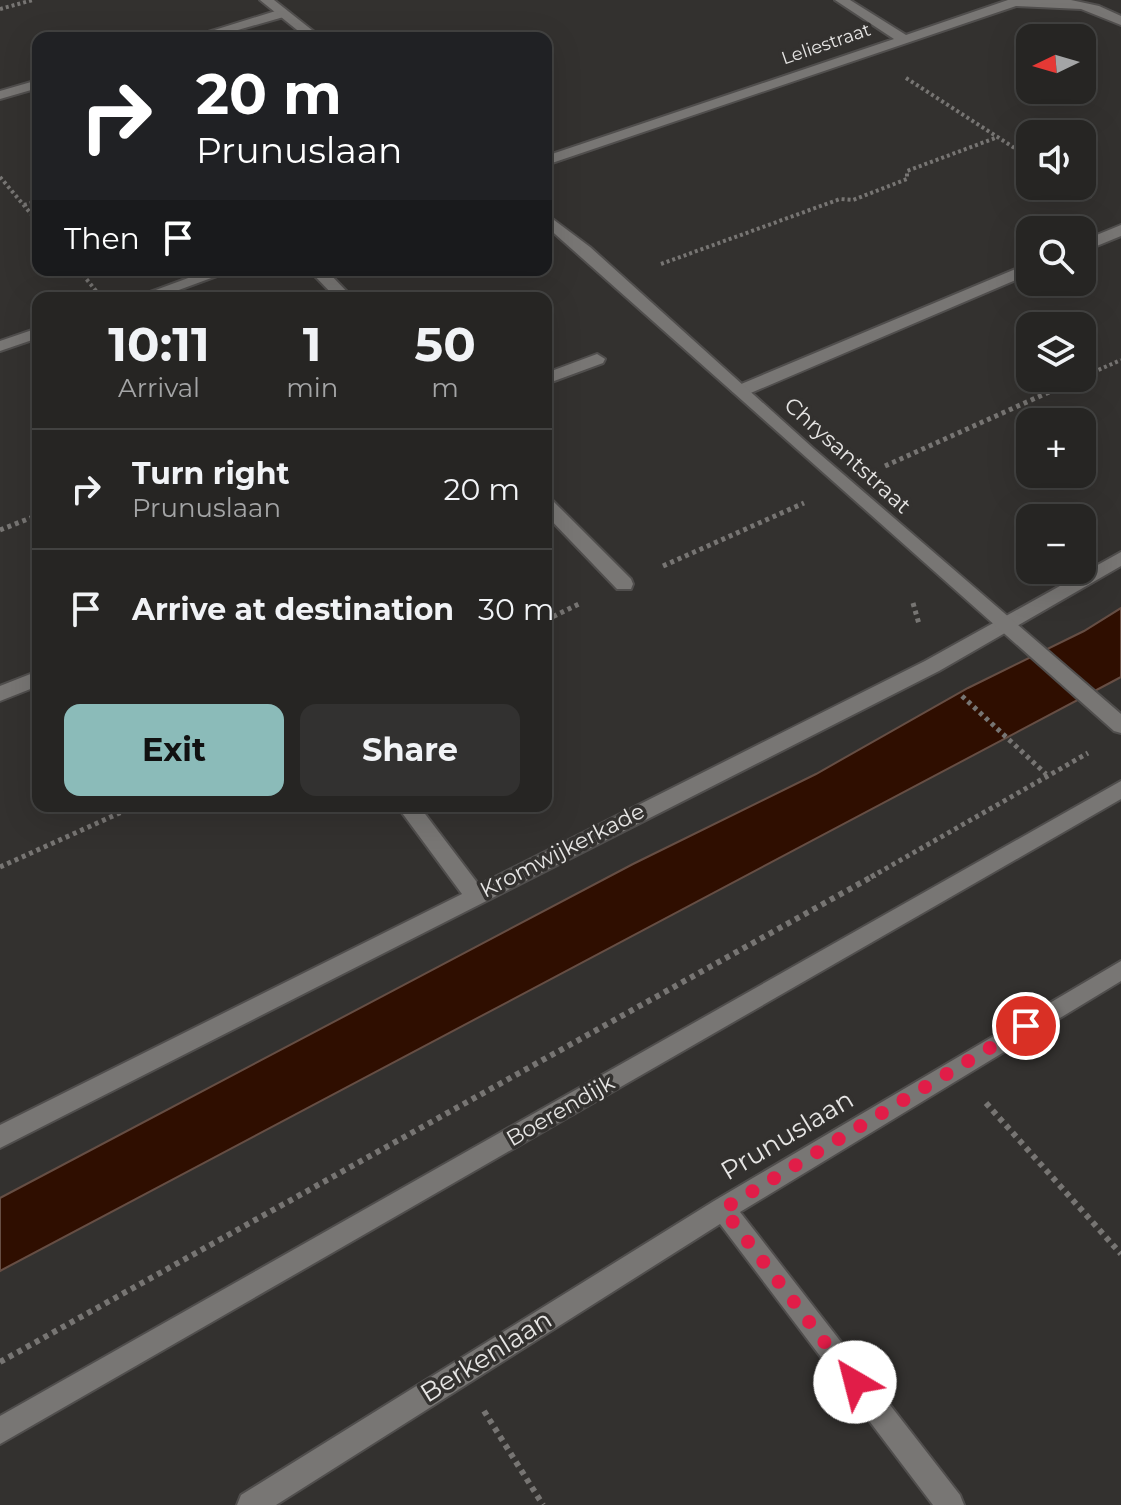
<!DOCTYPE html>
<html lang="en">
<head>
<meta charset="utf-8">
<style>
  body { margin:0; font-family:Montserrat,sans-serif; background:#323130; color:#f1f3f6; height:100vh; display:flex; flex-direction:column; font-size:30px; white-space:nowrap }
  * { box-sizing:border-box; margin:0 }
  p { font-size:26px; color:#a4a5a6 }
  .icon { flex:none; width:44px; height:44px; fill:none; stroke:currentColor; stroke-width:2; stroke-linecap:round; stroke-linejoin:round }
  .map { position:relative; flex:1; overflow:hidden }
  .details { position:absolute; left:32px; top:292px; width:520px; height:520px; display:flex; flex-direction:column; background:#262523; border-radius:16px; box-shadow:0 8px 32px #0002,0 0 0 2px #424241 }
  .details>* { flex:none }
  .banner { position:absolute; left:32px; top:32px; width:520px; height:244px; border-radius:16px; box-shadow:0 8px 32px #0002,0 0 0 2px #424241; background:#202124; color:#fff; overflow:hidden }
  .needle { width:52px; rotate:265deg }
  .buttons { position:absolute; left:1016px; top:24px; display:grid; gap:16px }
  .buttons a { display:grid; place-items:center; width:80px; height:80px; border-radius:16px; background:#262523; box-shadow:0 8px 32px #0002,0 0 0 2px #424241; font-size:40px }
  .pin { position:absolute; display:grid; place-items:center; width:68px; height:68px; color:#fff; margin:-34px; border:4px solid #fff; border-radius:50%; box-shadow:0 2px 8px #0007 }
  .me { position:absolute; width:88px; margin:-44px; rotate:323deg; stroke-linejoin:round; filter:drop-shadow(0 0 6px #0008) }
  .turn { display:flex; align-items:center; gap:28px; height:168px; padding:0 32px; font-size:36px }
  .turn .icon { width:104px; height:104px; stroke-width:2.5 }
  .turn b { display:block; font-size:56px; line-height:68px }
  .then { display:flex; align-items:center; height:76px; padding:0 32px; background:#0003; gap:16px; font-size:30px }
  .eta { display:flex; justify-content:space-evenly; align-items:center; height:136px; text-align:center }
  .eta b { font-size:48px; font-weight:700; line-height:56px }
  .cta { display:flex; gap:16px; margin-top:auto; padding:16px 32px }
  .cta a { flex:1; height:92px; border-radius:16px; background:#8bbbb9; color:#111; font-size:32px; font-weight:700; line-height:92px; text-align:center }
  .cta a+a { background:#323130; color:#f1f3f6 }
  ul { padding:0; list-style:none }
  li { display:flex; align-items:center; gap:24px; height:120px; padding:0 32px; border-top:2px solid #424241 }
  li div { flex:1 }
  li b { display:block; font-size:30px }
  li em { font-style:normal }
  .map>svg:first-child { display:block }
  .water { fill:#2f0e00; stroke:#664e44; stroke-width:2 }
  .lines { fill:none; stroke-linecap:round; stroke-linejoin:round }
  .service-casing { stroke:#504e4d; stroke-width:4 }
  .minor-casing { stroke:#504e4d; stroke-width:4 }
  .tertiary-casing { stroke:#504e4d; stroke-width:4 }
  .secondary-casing { stroke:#504e4d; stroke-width:4 }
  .path-far2 { stroke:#777573; stroke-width:4; stroke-dasharray:3 3; stroke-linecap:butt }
  .path-far1 { stroke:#777573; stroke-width:5; stroke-dasharray:4 4; stroke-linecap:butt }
  .path { stroke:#777573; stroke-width:6; stroke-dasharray:5 5; stroke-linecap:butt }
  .service { fill:#787674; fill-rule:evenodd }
  .minor { fill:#787674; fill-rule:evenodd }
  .tertiary { fill:#787674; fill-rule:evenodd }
  .secondary { fill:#787674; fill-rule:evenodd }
  .route { stroke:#e11d48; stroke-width:14; stroke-dasharray:0 25.2 }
  .labels { text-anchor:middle; stroke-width:7; stroke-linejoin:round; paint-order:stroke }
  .far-street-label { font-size:18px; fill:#e6e5e4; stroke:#33312f }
  .street-label { font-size:22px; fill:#e6e5e4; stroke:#33312f }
  .near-street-label { font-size:26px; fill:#e6e5e4; stroke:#33312f }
</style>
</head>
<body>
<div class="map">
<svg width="1121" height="1505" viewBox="0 0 1121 1505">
  <rect width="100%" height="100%" fill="#33312f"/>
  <path class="water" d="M1121,608V677L0,1271V1198L633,864L816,774L968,688L1084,631Z"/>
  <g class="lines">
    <defs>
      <path id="service" d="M597,354L605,359L603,363L546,384V373Z"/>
      <path id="minor" d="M835,0H850L906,35L1008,0H1071L1099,6L1121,16V25L1081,9L1016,6L546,165V156L894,39Z
        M282,9L289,13L287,16L210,38H189Z
        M38,80V88L0,99V91Z
        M1121,225V236L1082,252V241Z
        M1030,263V274L746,395L740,396L732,391L734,387Z
        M210,270H233L157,298H134Z
        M309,270H326L353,298H336Z
        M38,328V338L0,351V341Z
        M546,498L552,500L631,579L633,584L631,589H617L546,515Z
        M1121,552V566L939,671L0,1148V1125L462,894L397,806H419L479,885L925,661Z
        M38,671V686L0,701V686Z
        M1121,961V981L740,1212L960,1495L964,1505H933L720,1224L276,1505H237L241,1495L714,1201Z"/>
      <path id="tertiary" d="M260,0H274L322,38H307Z
        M546,214L590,247L814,449L1121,714V733L1114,731L546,226Z"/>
      <path id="secondary" d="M1121,781V799L0,1444V1416Z"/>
    </defs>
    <use href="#service" class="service-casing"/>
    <use href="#minor" class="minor-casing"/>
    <use href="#tertiary" class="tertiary-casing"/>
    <use href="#secondary" class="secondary-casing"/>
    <path class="path-far2" d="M0,9L33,0
      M906,78L1030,158
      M0,177L38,222
      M1074,186L1094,198
      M24,205L38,201
      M661,264L840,199L853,200L907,179V171L998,137
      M79,270L101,297
      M1082,377L1121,360
      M1064,385L1080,378"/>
    <path class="path-far1" d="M885,466L1069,383
      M38,507L35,508L38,512
      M0,530L38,515
      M663,566L804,503
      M913,603L919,624
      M546,620L581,603
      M962,696L1046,774
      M0,867L135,806
      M871,877L1088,753"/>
    <path class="path" d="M986,1103L1121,1254
      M0,1362L875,875
      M484,1411L543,1505"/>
    <use href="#service" class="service"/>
    <use href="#minor" class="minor"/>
    <use href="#tertiary" class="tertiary"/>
    <use href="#secondary" class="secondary"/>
  </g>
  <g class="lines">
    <path class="route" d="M855,1382L723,1209L1026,1026"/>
  </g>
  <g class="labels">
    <g class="far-street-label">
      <text transform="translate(826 44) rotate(-19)" y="6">Leliestraat</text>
    </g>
    <g class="street-label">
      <text transform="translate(848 455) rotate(42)" y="8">Chrysantstraat</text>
      <text transform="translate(562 850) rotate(-27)" y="8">Kromwijkerkade</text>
      <text transform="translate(560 1110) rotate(-30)" y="8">Boerendijk</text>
    </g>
    <g class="near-street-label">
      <text transform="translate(787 1135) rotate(-31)" y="9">Prunuslaan</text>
      <text transform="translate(486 1356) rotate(-32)" y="9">Berkenlaan</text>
    </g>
  </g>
</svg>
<div class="buttons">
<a><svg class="needle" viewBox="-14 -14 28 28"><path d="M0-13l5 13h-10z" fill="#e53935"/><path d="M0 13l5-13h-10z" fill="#a4a5a6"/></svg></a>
<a><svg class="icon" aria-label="sound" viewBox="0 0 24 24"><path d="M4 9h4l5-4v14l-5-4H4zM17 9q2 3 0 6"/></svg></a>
<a><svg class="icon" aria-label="search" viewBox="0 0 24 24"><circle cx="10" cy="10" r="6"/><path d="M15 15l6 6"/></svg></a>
<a><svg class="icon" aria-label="layers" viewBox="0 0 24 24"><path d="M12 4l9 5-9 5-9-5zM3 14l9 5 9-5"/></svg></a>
<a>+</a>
<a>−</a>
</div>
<div class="pin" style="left:1026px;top:1026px;background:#d93025"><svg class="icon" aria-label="arrive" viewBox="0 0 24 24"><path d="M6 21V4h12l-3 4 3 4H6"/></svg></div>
<svg class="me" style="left:855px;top:1382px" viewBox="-20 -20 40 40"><circle r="19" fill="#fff"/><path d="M0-13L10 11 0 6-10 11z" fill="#e11d48"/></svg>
<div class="banner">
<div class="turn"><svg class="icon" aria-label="right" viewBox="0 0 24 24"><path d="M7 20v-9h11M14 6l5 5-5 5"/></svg><div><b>20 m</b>Prunuslaan</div></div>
<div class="then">Then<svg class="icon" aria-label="arrive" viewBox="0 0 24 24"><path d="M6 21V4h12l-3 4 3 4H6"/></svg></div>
</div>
<section class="details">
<div class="eta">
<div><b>10:11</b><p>Arrival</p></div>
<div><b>1</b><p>min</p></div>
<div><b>50</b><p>m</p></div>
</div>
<ul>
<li><svg class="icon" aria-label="right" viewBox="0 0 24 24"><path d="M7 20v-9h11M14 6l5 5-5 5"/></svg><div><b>Turn right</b><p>Prunuslaan</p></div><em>20 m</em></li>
<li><svg class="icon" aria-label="arrive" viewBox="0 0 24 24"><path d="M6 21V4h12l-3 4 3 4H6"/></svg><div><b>Arrive at destination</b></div><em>30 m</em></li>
</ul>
<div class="cta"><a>Exit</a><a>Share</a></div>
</section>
</div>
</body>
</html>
